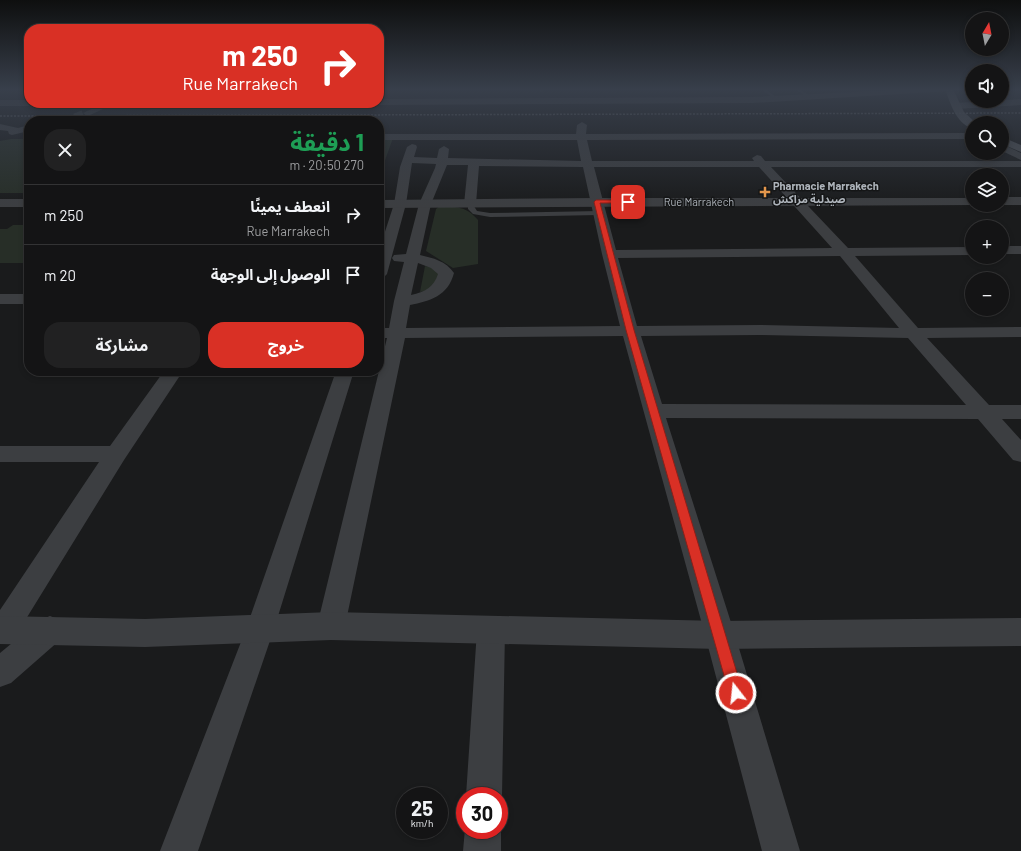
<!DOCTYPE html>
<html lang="ar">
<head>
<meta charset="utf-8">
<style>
  body { margin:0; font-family:Barlow,"Noto Sans Arabic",sans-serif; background:#212122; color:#f1f3f6; direction:rtl; height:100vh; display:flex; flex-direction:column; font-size:15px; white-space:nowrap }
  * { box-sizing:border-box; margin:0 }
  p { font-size:13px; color:#9d9ea0 }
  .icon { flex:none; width:22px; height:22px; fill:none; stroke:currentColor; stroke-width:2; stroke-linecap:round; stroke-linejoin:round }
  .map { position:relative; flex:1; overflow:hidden; direction:ltr }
  .side { position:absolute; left:24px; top:116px; width:360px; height:260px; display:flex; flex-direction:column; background:#141415; border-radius:16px; box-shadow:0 2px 6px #0003,0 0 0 1px #333334; direction:rtl }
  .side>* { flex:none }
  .top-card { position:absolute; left:24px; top:24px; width:360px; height:84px; border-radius:16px; box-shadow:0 2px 6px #0003,0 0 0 1px #333334; direction:rtl; background:#d93025; color:#fff; overflow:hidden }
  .needle { width:26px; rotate:10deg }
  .fabs { position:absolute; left:965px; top:12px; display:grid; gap:8px }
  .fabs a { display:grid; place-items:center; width:44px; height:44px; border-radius:50%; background:#141415; box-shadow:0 2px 6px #0003,0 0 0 1px #333334; font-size:20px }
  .speed { position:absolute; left:396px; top:787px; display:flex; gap:8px; font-size:20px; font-weight:700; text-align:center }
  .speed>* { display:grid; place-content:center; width:52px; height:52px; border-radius:50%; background:#141415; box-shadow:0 2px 6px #0003,0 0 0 1px #333334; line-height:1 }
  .speed small { font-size:10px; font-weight:400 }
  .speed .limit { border:6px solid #d22; background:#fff; color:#111 }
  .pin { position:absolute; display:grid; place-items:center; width:34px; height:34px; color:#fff; margin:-17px; border-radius:8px; box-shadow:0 2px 6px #0006 }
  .me { position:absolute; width:44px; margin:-22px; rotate:344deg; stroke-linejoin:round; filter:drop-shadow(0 0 3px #0008) }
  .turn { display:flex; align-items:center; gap:14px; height:84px; padding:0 20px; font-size:18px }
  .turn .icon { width:52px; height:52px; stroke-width:2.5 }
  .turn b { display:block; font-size:28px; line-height:34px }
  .round { display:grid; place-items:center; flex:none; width:42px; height:42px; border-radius:16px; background:#212122 }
  .head { display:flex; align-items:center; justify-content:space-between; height:68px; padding:0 20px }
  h1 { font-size:24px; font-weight:700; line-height:30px; color:#1e9e55 }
  .cta { display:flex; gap:8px; margin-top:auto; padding:8px 20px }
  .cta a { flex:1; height:46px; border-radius:16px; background:#d93025; color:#fff; font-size:16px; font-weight:700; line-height:46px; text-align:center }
  .cta a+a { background:#212122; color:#f1f3f6 }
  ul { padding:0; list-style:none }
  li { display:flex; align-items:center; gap:12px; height:60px; padding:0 20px; border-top:1px solid #333334 }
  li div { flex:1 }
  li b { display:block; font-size:15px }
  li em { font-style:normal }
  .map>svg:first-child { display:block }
  .green { fill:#272e27 }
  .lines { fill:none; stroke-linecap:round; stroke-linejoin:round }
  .minor-tunnel { stroke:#383a3c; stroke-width:9; stroke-dasharray:9 4.5; stroke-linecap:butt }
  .service { fill:#3c3e41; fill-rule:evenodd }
  .minor { fill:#3c3e41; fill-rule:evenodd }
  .tertiary { fill:#3c3e41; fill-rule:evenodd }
  .secondary { fill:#4a4d51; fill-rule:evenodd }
  .rail { stroke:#55585c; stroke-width:1.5; stroke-dasharray:2 1.5; stroke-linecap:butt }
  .route { fill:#d93025; stroke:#8d1f18 }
  .poi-dot { fill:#e3964c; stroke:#151617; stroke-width:1.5 }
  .labels { text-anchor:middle; stroke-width:3; stroke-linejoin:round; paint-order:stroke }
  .far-poi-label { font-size:11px; font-weight:bold; fill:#aeb4bb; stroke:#151617; text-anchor:start }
  .far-street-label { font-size:11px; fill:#aeb4bb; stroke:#151617 }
</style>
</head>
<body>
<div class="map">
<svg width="1021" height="851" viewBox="0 0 1021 851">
  <rect width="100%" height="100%" fill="#1a1b1c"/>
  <path class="green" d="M379,138H393L379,177Z
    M11,139H29V193H0V141Z
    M440,206C457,207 466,206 478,220V264L453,268L426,251L436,209Z
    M13,225H29V263H0V229H7Z
    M425,266L434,268L440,276L429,290L420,292Z"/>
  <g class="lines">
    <path class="minor-tunnel" d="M75,118L87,113"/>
    <path class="service" d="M539,89H543V91L540,92Z
      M761,89H765L779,99L776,100Z
      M795,89H799L812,97L809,98Z
      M468,203H472L477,211L490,213L599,211L602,213L599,215L490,217L473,214L468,209Z"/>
    <path class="minor" d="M915,89H953L949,91L752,103L379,105L375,103H379V99L752,97Z
      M1021,99V105L956,109L952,106L956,103Z
      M0,100H29V103H33L29,106H0Z
      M104,103H116L90,115L87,116L83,113Z
      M136,103H329L325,106H140Z
      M75,115L78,116L80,118L78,120L59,121L61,119Z
      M582,122L587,125L586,134L972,133V139L587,140L592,161H754L752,158L757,155L761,156L765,161H1021V167H771L848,248L972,247V255L855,256L918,328L1021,327V337L927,338L989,405H1021V419H1002L1021,440V462L1013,460L978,419L666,418L735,635L800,851H762L705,635L623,336L405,338L345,626L341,636L331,639L321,636L317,626L387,338H379V328H389L394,301L404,262L394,261L392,258L394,255L406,254L419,204L435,168L436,164L412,163L406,204L387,274L384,277L379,279V250L394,204L400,167L407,147L412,144L416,145L417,147L414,157L437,158L439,149L444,146L449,149L448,158L581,161L577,140H379V134H576L577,125ZM447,165H468L464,204L466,207H474L476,204L479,166L583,167L602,254L620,326L406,328L410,305C430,301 448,296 454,273C446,261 433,258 420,255L431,204ZM594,167H759L832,248L616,250ZM840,256L899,328L759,325L637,326L618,258ZM418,263L431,268L438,274C434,287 425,292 411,295ZM759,335L908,338L966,405L662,404L641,336Z
      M0,124L18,128L29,125V131L12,135L9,134L8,131L0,130Z
      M1002,144L1021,153V160L1002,151Z
      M1002,246H1021V254H1002Z
      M0,294H29V304H0Z
      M164,371H183L124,460L13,640L3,644L0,642V610L99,462H0V446H110Z
      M336,371H354L274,629L198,851H160L246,629Z
      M50,616L60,620L64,630L60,640L11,683L0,687V653L40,620Z
      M491,616L501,620L505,630L502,796L499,802V796H466L477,630L481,620Z
      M499,824L501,830V851H463L465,829L499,830Z"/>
    <path class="tertiary" d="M1002,197H1021V205H1002Z
      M596,198H972V205H976L379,208V200Z
      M0,199H29V207H0Z
      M331,612L720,621L1021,618V646L720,649L331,640L145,647L0,644V616L145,619Z"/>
    <path class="secondary" d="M945,89H953L964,112L976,123H972V128C956,124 950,102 945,89Z
      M1002,137L1021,145V152L1002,144Z"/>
    <path class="rail" d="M0,116L1021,113"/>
  </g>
  <linearGradient id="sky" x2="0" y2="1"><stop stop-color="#0e0f0f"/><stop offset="0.43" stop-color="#383f4b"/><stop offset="1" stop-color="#383f4b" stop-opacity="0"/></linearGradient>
  <rect width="1021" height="208" fill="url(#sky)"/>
  <path class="route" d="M628,200L631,202L630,203H600L634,330L743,693L741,697L736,699L731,697L729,693L626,330L594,202L596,200Z"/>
  <path class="poi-dot" d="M763 186h4v4h4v4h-4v4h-4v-4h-4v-4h4z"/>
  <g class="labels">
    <g class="far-poi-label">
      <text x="773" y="190">Pharmacie Marrakech<tspan x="773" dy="13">صيدلية مراكش</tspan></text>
    </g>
    <g class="far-street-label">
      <text x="699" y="206">Rue Marrakech</text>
    </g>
  </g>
</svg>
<div class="fabs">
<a><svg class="needle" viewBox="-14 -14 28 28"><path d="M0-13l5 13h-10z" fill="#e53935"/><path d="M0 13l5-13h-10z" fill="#9d9ea0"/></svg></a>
<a><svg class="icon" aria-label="sound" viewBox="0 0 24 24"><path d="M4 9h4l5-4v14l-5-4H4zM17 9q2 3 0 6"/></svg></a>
<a><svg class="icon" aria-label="search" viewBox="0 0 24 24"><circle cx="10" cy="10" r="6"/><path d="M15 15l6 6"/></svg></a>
<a><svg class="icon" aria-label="layers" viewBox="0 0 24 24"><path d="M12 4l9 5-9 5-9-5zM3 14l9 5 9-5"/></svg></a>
<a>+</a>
<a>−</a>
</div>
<div class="speed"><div>25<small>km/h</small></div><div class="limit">30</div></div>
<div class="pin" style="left:628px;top:202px;background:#d93025"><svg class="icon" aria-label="arrive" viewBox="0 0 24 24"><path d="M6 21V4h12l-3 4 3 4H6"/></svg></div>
<svg class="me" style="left:736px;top:693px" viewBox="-20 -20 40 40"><circle r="17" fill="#d93025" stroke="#fff" stroke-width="3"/><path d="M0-11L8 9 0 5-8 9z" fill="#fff"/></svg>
<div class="top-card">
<div class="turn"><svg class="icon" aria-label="right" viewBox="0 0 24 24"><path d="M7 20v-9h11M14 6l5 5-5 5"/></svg><div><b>250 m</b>Rue Marrakech</div></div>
</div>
<section class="side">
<div class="head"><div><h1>1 دقيقة</h1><p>270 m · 20:50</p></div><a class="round"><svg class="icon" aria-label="close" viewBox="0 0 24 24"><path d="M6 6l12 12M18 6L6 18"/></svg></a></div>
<ul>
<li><svg class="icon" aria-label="right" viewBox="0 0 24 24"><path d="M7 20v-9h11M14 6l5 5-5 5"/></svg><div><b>انعطف يمينًا</b><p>Rue Marrakech</p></div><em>250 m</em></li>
<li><svg class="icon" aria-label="arrive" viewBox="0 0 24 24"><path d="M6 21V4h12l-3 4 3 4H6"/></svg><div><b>الوصول إلى الوجهة</b></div><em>20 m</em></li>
</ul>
<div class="cta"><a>خروج</a><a>مشاركة</a></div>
</section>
</div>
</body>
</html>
